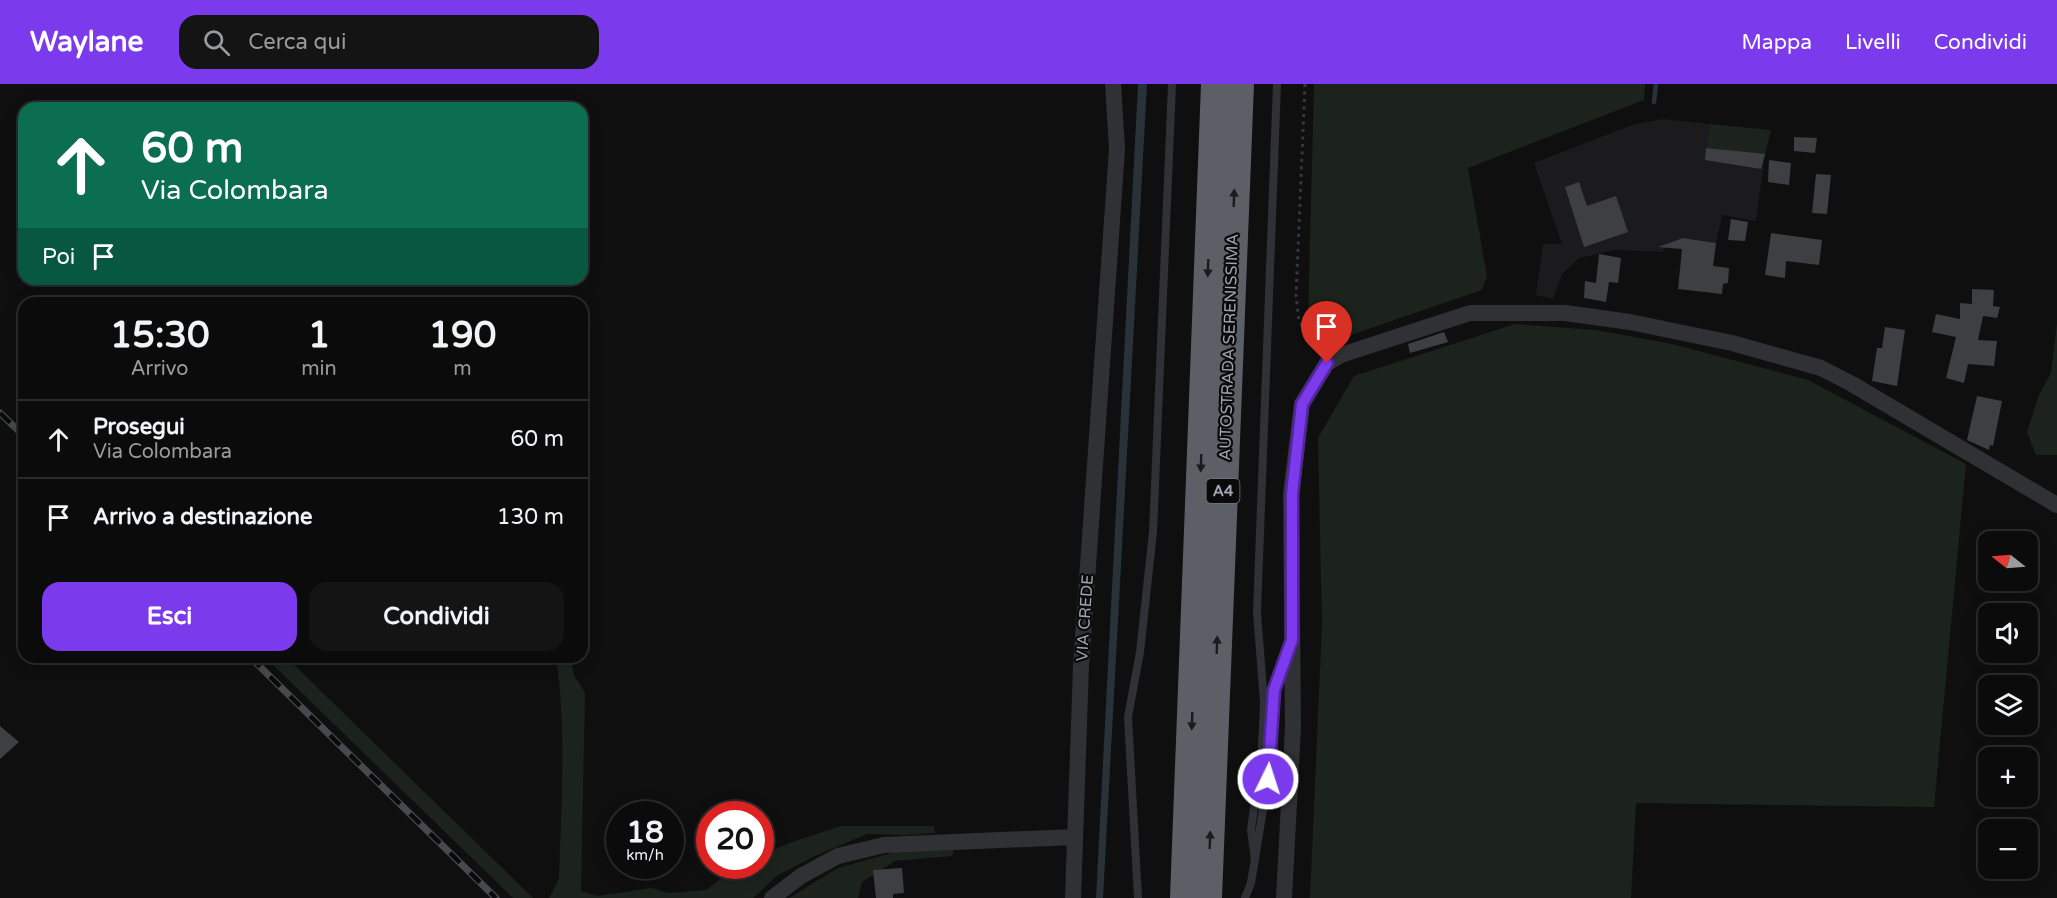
<!DOCTYPE html>
<html lang="it">
<head>
<meta charset="utf-8">
<style>
  body { margin:0; font-family:"Varela Round",sans-serif; background:#141415; color:#f1f3f6; height:100vh; display:flex; flex-direction:column; font-size:22px; white-space:nowrap }
  * { box-sizing:border-box; margin:0 }
  p { font-size:20px; color:#9a9b9d }
  .icon { flex:none; width:33px; height:33px; fill:none; stroke:currentColor; stroke-width:2; stroke-linecap:round; stroke-linejoin:round }
  .map { position:relative; flex:1; overflow:hidden }
  .sheet { position:absolute; left:18px; top:213px; width:570px; height:366px; display:flex; flex-direction:column; background:#0b0b0c; border-radius:18px; box-shadow:0 3px 15px #0003,0 0 0 2px #2b2b2d }
  .sheet>* { flex:none }
  .hud { position:absolute; left:18px; top:18px; width:570px; height:183px; border-radius:18px; box-shadow:0 3px 15px #0003,0 0 0 2px #2b2b2d; background:#0b6e4f; color:#fff; overflow:hidden }
  .needle { width:39px; rotate:287deg }
  .buttons { position:absolute; left:1978px; top:447px; display:grid; gap:12px }
  .buttons a { display:grid; place-items:center; width:60px; height:60px; border-radius:12px; background:#0b0b0c; box-shadow:0 3px 15px #0003,0 0 0 2px #2b2b2d; font-size:30px }
  .speed { position:absolute; left:606px; top:717px; display:flex; gap:12px; font-size:30px; font-weight:700; text-align:center }
  .speed>* { display:grid; place-content:center; width:78px; height:78px; border-radius:50%; background:#0b0b0c; box-shadow:0 3px 15px #0003,0 0 0 2px #2b2b2d; line-height:1 }
  .speed small { font-size:15px; font-weight:400 }
  .speed .limit { border:9px solid #d22; background:#fff; color:#111 }
  .pin { position:absolute; display:grid; place-items:center; width:51px; height:51px; color:#fff; margin:-62px -26px; border-radius:50% 50% 50% 0; rotate:-45deg; box-shadow:0 0 6px #0007 }
  .pin .icon { rotate:45deg }
  .me { position:absolute; width:66px; margin:-33px; rotate:4deg; stroke-linejoin:round; filter:drop-shadow(0 0 4px #0008) }
  .turn { display:flex; align-items:center; gap:21px; height:126px; padding:0 24px; font-size:27px }
  .turn .icon { width:78px; height:78px; stroke-width:2.5 }
  .turn b { display:block; font-size:42px; line-height:51px }
  .then { display:flex; align-items:center; height:57px; padding:0 24px; background:#0003; gap:12px; font-size:22px }
  .eta { display:flex; justify-content:space-evenly; align-items:center; height:102px; text-align:center }
  .eta b { font-size:36px; font-weight:700; line-height:42px }
  .cta { display:flex; gap:12px; margin-top:auto; padding:12px 24px }
  .cta a { flex:1; height:69px; border-radius:18px; background:#7c3aed; color:#fff; font-size:24px; font-weight:700; line-height:69px; text-align:center }
  .cta a+a { background:#141415; color:#f1f3f6 }
  ul { padding:0; list-style:none }
  li { display:flex; align-items:center; gap:18px; height:78px; padding:0 24px; border-top:2px solid #2b2b2d }
  li div { flex:1 }
  li b { display:block; font-size:22px }
  li em { font-style:normal }
  header { display:flex; align-items:center; gap:36px; box-sizing:border-box; height:84px; padding:0 30px; background:#7c3aed; color:#fff }
  header strong { font-size:28px }
  nav { display:flex; gap:33px; margin-inline-start:auto; font-size:21px }
  .search { width:420px; height:54px; background:#141415; display:flex; align-items:center; gap:15px; box-sizing:border-box; padding:0 21px; border-radius:18px; color:#9a9b9d; font-size:22px }
  .map>svg:first-child { display:block }
  .built { fill:#1b1b1d }
  .green { fill:#1c231c }
  .water { fill:#293238 }
  .lines { fill:none; stroke-linecap:round; stroke-linejoin:round }
  .stream { stroke:#293238; stroke-width:4.5 }
  .building { fill:#3e3f43 }
  .path { stroke:#36383c; stroke-width:3; stroke-dasharray:3 4.5; stroke-linecap:butt }
  .service { stroke:#303135; stroke-width:8 }
  .minor { stroke:#303135; stroke-width:16 }
  .motorway { stroke:#5c5f66; stroke-width:30 }
  .rail-casing { stroke:#47494e; stroke-width:7 }
  .rail { stroke:#0a0a0b; stroke-width:4.5; stroke-dasharray:14; stroke-linecap:butt }
  .oneway { fill:#1a1b1d }
  .route-casing { stroke:#51269a; stroke-width:15 }
  .route { stroke:#7c3aed; stroke-width:10 }
  .labels { text-anchor:middle; stroke-width:4.5; stroke-linejoin:round; paint-order:stroke }
  .shield { fill:#0a0a0b; stroke:#73777f; stroke-width:1.5 }
  .shield-label { font-size:15px; font-weight:bold; fill:#a0a6b1 }
  .street-label { font-size:16px; fill:#a0a6b1; stroke:#0a0a0b }
</style>
</head>
<body>
<header>
<strong>Waylane</strong>
<div class="search"><svg class="icon" aria-label="search" viewBox="0 0 24 24"><circle cx="10" cy="10" r="6"/><path d="M15 15l6 6"/></svg>Cerca qui</div>
<nav><a>Mappa</a><a>Livelli</a><a>Condividi</a></nav>
</header>
<div class="map">
<svg width="2057" height="814" viewBox="0 0 2057 814">
  <rect width="100%" height="100%" fill="#0f0f10"/>
  <path class="built" d="M1663,35L1710,40L1706,64L1765,71L1756,137L1722,131L1716,159L1684,154L1669,159L1662,168L1614,166L1579,174L1562,190L1553,215L1536,211L1543,160H1562L1534,79L1632,41Z"/>
  <path class="green" d="M1314,0H1645L1644,16L1468,84L1487,192L1482,206L1327,259L1308,239Z
    M1710,40L1771,46L1765,71L1706,64Z
    M2057,239V371H2036L2027,348L2039,311L2051,289Z
    M1515,240L1596,246L1672,260L1808,296L1966,380L1934,723L1636,719L1631,814H1310L1322,540L1318,354L1354,292Z
    M265,573H286L533,814H513Z
    M556,573H570L574,591L585,609L581,807L598,812L651,804L669,809L706,806L736,783L760,782L761,772L789,759L841,742H934L935,749L905,751L867,750L815,772L778,791L753,814H549L559,795C561,721 567,647 556,573Z
    M954,766L952,772L895,777L862,798L858,814H789L838,784L899,767Z"/>
  <path class="water" d="M1138,0H1147L1103,814H1096Z"/>
  <g class="lines">
    <path class="stream" d="M1654,18L1656,0"/>
  </g>
  <path class="building" d="M1794,53L1817,54L1815,69L1794,67Z
    M1706,64L1765,70L1761,85L1705,76Z
    M1769,76L1791,79L1789,101L1768,98Z
    M1816,90L1831,91L1827,130L1812,129Z
    M1579,98L1587,122L1616,112L1628,148L1584,163L1565,103Z
    M1731,135L1748,138L1745,157L1728,156Z
    M1771,149L1822,156L1819,181L1786,177L1785,194L1765,191Z
    M1683,154L1716,159L1713,182L1729,184L1728,199L1723,200L1722,210L1678,205L1682,165L1658,163Z
    M1599,170L1621,174L1618,199L1609,198L1606,218L1584,214L1585,197L1596,199Z
    M1972,205L1994,206L1993,222L2000,223L1997,234L1983,232L1978,256L1997,257L1994,282L1968,280L1964,299L1946,294L1956,253L1932,248L1936,230L1960,235V219L1972,220Z
    M1885,243L1905,246L1897,302L1872,297L1877,264H1882Z
    M1444,248L1448,258L1410,269L1408,260Z
    M1977,312L2002,317L1993,362L1990,361L1989,366L1967,356Z
    M0,642L19,658L0,675Z
    M902,784L904,809L893,810V814H876L873,786Z"/>
  <g class="lines">
    <path class="path" d="M1305,0L1296,212L1299,237L1318,268"/>
    <path class="service" d="M1255,776L1251,746L1262,663L1264,619L1257,528L1277,0
      M1138,814L1128,633L1140,568L1153,448L1172,0
      M1245,814L1251,799L1268,695L1274,606L1288,568"/>
    <path class="minor" d="M772,814L801,792L838,772L884,761L1074,753
      M1073,814L1081,582L1117,65L1113,0
      M1284,814L1293,643L1291,410L1302,320L1327,279L1341,271L1470,229H1565L1630,238L1732,259L1821,284L1852,300L2057,421"/>
    <path class="motorway" d="M1185,814L1216,0
      M1207,814L1239,0"/>
    <defs>
      <path id="rail" d="M0,329L24,352
        M250,573L496,814"/>
    </defs>
    <use href="#rail" class="rail-casing"/>
    <use href="#rail" class="rail"/>
  </g>
  <defs><path id="oneway-solid" d="M-6-.8H1V-3.2L6.5 0L1 3.2V.8H-6Z" transform="scale(1.5)"/></defs>
  <g class="oneway">
    <use href="#oneway-solid" transform="translate(1234 114) rotate(-88)"/>
    <use href="#oneway-solid" transform="translate(1208 184) rotate(92)"/>
    <use href="#oneway-solid" transform="translate(1201 379) rotate(92)"/>
    <use href="#oneway-solid" transform="translate(1217 561) rotate(-88)"/>
    <use href="#oneway-solid" transform="translate(1192 637) rotate(92)"/>
    <use href="#oneway-solid" transform="translate(1210 756) rotate(-88)"/>
  </g>
  <g class="lines">
    <defs>
      <path id="route" d="M1268,695L1274,606L1292,556V410L1302,320L1327,279"/>
    </defs>
    <use href="#route" class="route-casing"/>
    <use href="#route" class="route"/>
  </g>
  <g class="labels">
    <rect class="shield" x="1206.5" y="395" width="33" height="24" rx="4.5"/>
    <g class="shield-label">
      <text x="1223" y="412">A4</text>
    </g>
    <g class="street-label">
      <text transform="translate(1228 263) rotate(-88)" y="6">AUTOSTRADA SERENISSIMA</text>
      <text transform="translate(1084 534) rotate(-86)" y="6">VIA CREDE</text>
    </g>
  </g>
</svg>
<div class="buttons">
<a><svg class="needle" viewBox="-14 -14 28 28"><path d="M0-13l5 13h-10z" fill="#e53935"/><path d="M0 13l5-13h-10z" fill="#9a9b9d"/></svg></a>
<a><svg class="icon" aria-label="sound" viewBox="0 0 24 24"><path d="M4 9h4l5-4v14l-5-4H4zM17 9q2 3 0 6"/></svg></a>
<a><svg class="icon" aria-label="layers" viewBox="0 0 24 24"><path d="M12 4l9 5-9 5-9-5zM3 14l9 5 9-5"/></svg></a>
<a>+</a>
<a>−</a>
</div>
<div class="speed"><div>18<small>km/h</small></div><div class="limit">20</div></div>
<div class="pin" style="left:1327px;top:279px;background:#d93025"><svg class="icon" aria-label="arrive" viewBox="0 0 24 24"><path d="M6 21V4h12l-3 4 3 4H6"/></svg></div>
<svg class="me" style="left:1268px;top:695px" viewBox="-20 -20 40 40"><circle r="17" fill="#7c3aed" stroke="#fff" stroke-width="3"/><path d="M0-11L8 9 0 5-8 9z" fill="#fff"/></svg>
<div class="hud">
<div class="turn"><svg class="icon" aria-label="ahead" viewBox="0 0 24 24"><path d="M12 20V5M6 11l6-6 6 6"/></svg><div><b>60 m</b>Via Colombara</div></div>
<div class="then">Poi<svg class="icon" aria-label="arrive" viewBox="0 0 24 24"><path d="M6 21V4h12l-3 4 3 4H6"/></svg></div>
</div>
<section class="sheet">
<div class="eta">
<div><b>15:30</b><p>Arrivo</p></div>
<div><b>1</b><p>min</p></div>
<div><b>190</b><p>m</p></div>
</div>
<ul>
<li><svg class="icon" aria-label="ahead" viewBox="0 0 24 24"><path d="M12 20V5M6 11l6-6 6 6"/></svg><div><b>Prosegui</b><p>Via Colombara</p></div><em>60 m</em></li>
<li><svg class="icon" aria-label="arrive" viewBox="0 0 24 24"><path d="M6 21V4h12l-3 4 3 4H6"/></svg><div><b>Arrivo a destinazione</b></div><em>130 m</em></li>
</ul>
<div class="cta"><a>Esci</a><a>Condividi</a></div>
</section>
</div>
</body>
</html>
